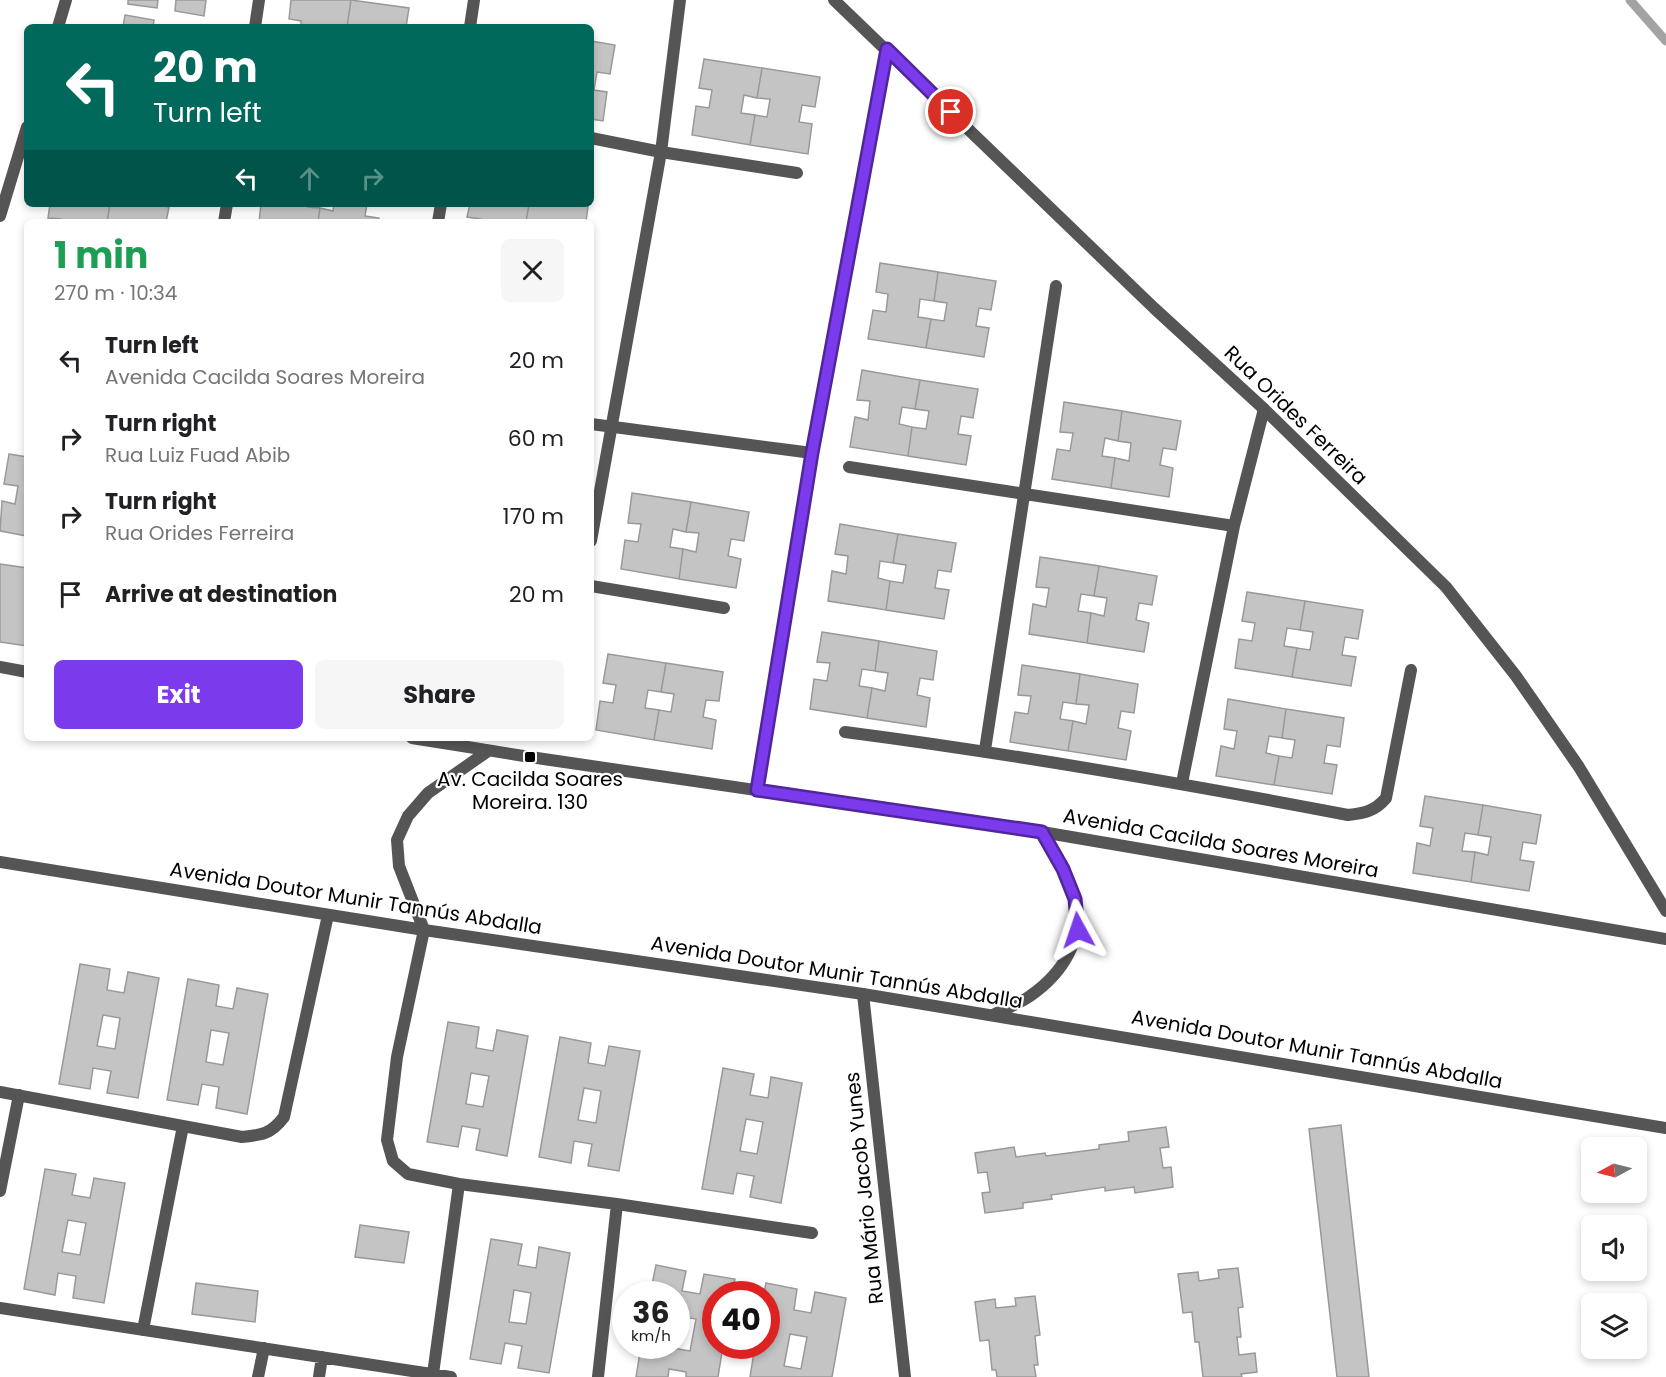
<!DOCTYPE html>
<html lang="en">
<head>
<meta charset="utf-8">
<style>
  body { margin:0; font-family:Poppins,sans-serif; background:#f6f6f6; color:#202124; height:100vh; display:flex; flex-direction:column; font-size:22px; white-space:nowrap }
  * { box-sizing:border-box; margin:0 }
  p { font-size:20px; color:#757577 }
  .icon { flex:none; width:33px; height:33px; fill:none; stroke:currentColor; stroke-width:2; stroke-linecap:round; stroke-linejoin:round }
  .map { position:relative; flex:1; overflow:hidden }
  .side { position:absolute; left:24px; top:219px; width:570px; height:522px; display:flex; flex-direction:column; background:#fff; border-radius:9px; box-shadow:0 3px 9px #0003 }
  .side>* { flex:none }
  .top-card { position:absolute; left:24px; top:24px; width:570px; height:183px; border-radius:9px; box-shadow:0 3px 9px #0003; background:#00695c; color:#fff; overflow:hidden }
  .needle { width:39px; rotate:263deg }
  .controls { position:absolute; left:1581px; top:1137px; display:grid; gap:12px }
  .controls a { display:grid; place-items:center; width:66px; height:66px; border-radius:9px; background:#fff; box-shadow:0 3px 9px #0003; font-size:30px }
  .speed { position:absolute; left:612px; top:1281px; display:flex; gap:12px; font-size:30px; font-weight:700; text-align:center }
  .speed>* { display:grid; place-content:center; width:78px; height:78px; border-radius:50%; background:#fff; box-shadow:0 3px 9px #0003; line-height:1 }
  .speed small { font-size:15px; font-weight:400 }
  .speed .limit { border:9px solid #d22; background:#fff; color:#111 }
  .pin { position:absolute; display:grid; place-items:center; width:51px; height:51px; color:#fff; margin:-26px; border:3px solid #fff; border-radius:50%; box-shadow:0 2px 6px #0007 }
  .me { position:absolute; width:66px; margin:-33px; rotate:355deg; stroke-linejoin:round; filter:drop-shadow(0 0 4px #0008) }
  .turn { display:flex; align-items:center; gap:21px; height:126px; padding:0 30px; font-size:27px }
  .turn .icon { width:78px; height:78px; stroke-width:2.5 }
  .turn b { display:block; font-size:42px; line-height:51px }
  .lanes { display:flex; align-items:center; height:57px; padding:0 30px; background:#0003; justify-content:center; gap:30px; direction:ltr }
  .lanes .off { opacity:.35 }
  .round { display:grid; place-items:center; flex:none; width:63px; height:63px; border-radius:9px; background:#f6f6f6 }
  .headline { display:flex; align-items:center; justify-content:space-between; height:102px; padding:0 30px }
  h1 { font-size:36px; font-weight:700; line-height:45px; color:#1e9e55 }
  .primary-button { display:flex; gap:12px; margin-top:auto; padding:12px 30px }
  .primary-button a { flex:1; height:69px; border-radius:9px; background:#7c3aed; color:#fff; font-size:24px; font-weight:700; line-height:69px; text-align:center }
  .primary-button a+a { background:#f6f6f6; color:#202124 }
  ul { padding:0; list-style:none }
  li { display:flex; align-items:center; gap:18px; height:78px; padding:0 30px }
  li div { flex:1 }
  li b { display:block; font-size:22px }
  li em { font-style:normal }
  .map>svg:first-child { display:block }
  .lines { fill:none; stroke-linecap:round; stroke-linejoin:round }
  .stream { stroke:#a3a3a3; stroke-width:9 }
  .building { fill:#c4c4c4; stroke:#999; stroke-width:1.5; fill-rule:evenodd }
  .service { stroke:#555; stroke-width:12 }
  .minor { stroke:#555; stroke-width:12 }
  .tertiary { stroke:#555; stroke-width:12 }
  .route-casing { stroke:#51269a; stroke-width:15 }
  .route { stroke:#7c3aed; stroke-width:10 }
  .poi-dot { fill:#000; stroke:#fff; stroke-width:2 }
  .labels { text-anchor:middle; stroke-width:4.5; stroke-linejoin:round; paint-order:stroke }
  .street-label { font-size:20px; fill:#000; stroke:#fff }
  .poi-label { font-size:20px; fill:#000; stroke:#fff }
</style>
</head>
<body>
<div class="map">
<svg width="1666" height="1377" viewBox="0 0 1666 1377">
  <rect width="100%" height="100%" fill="#fff"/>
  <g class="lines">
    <path class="stream" d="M1630,0L1666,41"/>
  </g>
  <path class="building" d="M128,0H158L157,8L128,4Z
    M176,0H206L204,16L175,11Z
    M291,0H351L347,27H301V21L289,19Z
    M351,0L409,8L406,27H347Z
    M125,15L154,20L153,27H123Z
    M591,41L615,45L610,74L597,72L594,90L607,92L603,121L591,119Z
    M704,59L762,68L757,98L744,95L741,113L755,115L750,145L692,135L696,106L709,108L712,90L699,88Z
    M762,68L820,77L815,107L802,105L799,122L812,124L808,154L750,145L755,115L767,117L770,99L757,98Z
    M50,204H110L107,222H61V219L48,218Z
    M110,204H151L169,207L166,222H107Z
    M261,204H308V207L320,208L318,222H259Z
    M334,204H367L365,216L379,218L378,222H318L320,208L333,211Z
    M470,204H529L526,222H480L481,219L467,217Z
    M529,204H574L588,206L586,222H526Z
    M880,263L938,272L934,301L920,299L918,317L931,319L926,348L868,339L873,310L886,312L888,294L876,292Z
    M938,272L996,281L991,310L979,308L976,326L989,328L984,357L926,348L931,319L944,321L947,303L934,301Z
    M862,370L920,380L915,409L902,407L899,424L912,427L908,456L850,447L855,417L868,420L870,401L857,400Z
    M920,380L978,389L973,418L961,416L958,434L971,436L966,465L908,456L912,427L926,429L929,411L915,409Z
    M1064,402L1122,411L1118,441L1105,438L1102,456L1115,458L1111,488L1052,479L1057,449L1070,451L1073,433L1060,432Z
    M1122,411L1181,421L1176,450L1163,448L1160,465L1173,468L1169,497L1111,488L1115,458L1129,461L1131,443L1118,441Z
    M9,454L27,457V536L0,531L2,501L15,504L18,486L4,484Z
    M632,493L691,502L686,532L673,529L670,547L683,549L679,579L621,569L625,540L638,542L641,524L628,523Z
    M691,502L749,512L744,541L731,539L728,556L741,559L736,588L679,579L683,549L696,552L699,533L686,532Z
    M840,524L898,534L893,563L880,561L878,578L890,581L886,610L828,601L832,571L846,574L848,556L835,554Z
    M898,534L956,543L951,572L938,570L935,588L949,590L944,619L886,610L890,581L903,583L906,565L893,563Z
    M1040,557L1099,566L1094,596L1081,594L1078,611L1091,613L1087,643L1029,634L1033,604L1046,607L1049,588L1036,587Z
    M0,564L27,568V646L0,642Z
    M1099,566L1157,576L1152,605L1139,603L1136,620L1149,623L1144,652L1087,643L1091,613L1104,616L1107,598L1094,596Z
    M1247,592L1305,601L1300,630L1287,628L1284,646L1297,648L1292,677L1235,668L1239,639L1252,641L1255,623L1242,621Z
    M1305,601L1363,610L1358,639L1345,637L1342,655L1356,657L1351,686L1292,677L1297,648L1310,650L1313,632L1300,630Z
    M822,632L879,641L875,671L862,669L859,686L872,688L867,718L810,709L814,679L827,681L830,663L817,662Z
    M879,641L937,651L933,680L920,678L917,695L930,698L926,727L867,718L872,688L885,691L888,673L875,671Z
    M608,654L666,663L661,692L648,690L645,708L659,710L654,740L596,730L600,701L613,703L616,685L603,683Z
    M666,663L723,672L719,701L706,700L703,717L716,720L712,749L654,740L659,710L671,712L674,694L661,692Z
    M1022,665L1080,674L1076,704L1063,702L1060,719L1073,721L1068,751L1010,742L1015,712L1028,714L1031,696L1018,695Z
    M1080,674L1138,684L1134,713L1121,711L1118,728L1131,731L1126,760L1068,751L1073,721L1086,724L1089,705L1076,704Z
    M1228,699L1286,709L1282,738L1269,736L1266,753L1279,756L1274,785L1216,776L1221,746L1234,749L1237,731L1224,729Z
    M1286,709L1344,718L1340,747L1327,745L1324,763L1337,765L1332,794L1274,785L1279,756L1292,758L1295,740L1282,738Z
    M1425,796L1483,805L1478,835L1465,833L1462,851L1475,852L1471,882L1413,873L1417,843L1430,846L1433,828L1420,826Z
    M1483,805L1541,815L1536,844L1523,842L1520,860L1534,862L1529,891L1471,882L1475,852L1488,855L1491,837L1478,835Z
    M80,964L110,969L107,990L124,993L128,972L159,978L138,1098L107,1093L111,1071L93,1068L90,1089L59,1084ZM103,1015L120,1018L115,1049L97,1046Z
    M188,979L219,985L216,1006L233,1009L237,988L268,994L247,1114L216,1108L219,1087L202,1084L198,1105L167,1100ZM211,1030L229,1033L223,1065L206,1062Z
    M448,1022L479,1027L476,1048L493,1051L497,1030L528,1036L507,1156L476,1150L480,1129L462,1126L458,1147L427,1142ZM471,1073L489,1076L483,1107L466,1104Z
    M560,1037L591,1043L588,1063L605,1066L609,1046L640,1051L619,1171L588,1166L592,1144L574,1141L571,1163L539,1157ZM584,1088L601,1091L596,1123L578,1120Z
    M723,1068L754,1074L750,1095L768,1098L771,1077L802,1083L781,1203L750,1197L754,1176L737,1173L733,1194L702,1189ZM746,1119L763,1122L757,1154L740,1151Z
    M1341,1125L1369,1377H1337L1309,1129Z
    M1166,1127L1169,1147L1160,1148L1163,1168L1171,1167L1173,1187L1135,1193L1134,1187L1105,1191V1187L1051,1195L1052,1199L1023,1203V1208L985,1213L982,1193L990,1192L987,1172L978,1173L975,1153L1014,1147L1016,1157L1045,1153L1046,1156L1099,1149V1145L1129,1141L1128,1132Z
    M45,1169L76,1174L72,1195L90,1198L94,1178L125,1183L104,1303L73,1298L76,1276L58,1273L55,1295L24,1289ZM68,1220L86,1223L80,1255L62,1252Z
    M360,1225L409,1232L404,1263L355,1257Z
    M491,1239L522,1244L518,1265L536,1268L539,1247L570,1253L549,1373L518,1368L522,1346L505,1343L501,1364L470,1359ZM514,1290L531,1293L526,1324L509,1322Z
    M656,1265L686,1271L682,1291L700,1294L704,1274L735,1279L732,1294H716V1346H723L718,1377H686V1372L669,1369L668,1377H636L641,1346H673V1348L690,1351L696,1319L678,1316L676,1327V1294H650Z
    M1238,1268L1243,1307L1238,1308L1241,1337H1237L1239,1355L1255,1353L1257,1372L1241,1374L1242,1377H1203L1199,1342H1195L1192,1312L1183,1313L1178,1274L1198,1272L1199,1281L1219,1278L1218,1270Z
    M196,1283L258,1291L255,1322L192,1314Z
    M766,1283L797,1289L794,1310L811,1313L815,1292L846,1298L832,1377H750L755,1346H766V1294H764ZM790,1334L807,1337L801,1369L784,1366Z
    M1035,1296L1040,1335L1035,1336L1038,1365H1034L1036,1377H997L996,1370H992L989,1340L980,1341L975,1302L995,1299L996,1308L1016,1306L1015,1298Z"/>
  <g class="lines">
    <path class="service" d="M255,27L259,0
      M470,27L474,0
      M591,138L661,152L797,173
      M224,222L227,204
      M438,222L441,204
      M591,424L812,453
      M849,467L1234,526
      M591,541L661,152L680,0
      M591,586L724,608
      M845,732C1014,754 1181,783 1348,815C1365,813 1375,811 1386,798L1411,670
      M985,750L1056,286
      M1182,783L1234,526L1264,409
      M424,930L397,1057L387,1140L393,1161L408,1174L459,1184L617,1204L812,1233
      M0,1092L242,1137C262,1135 271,1134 284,1117L328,915
      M0,1191L19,1095
      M0,1308L451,1377
      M143,1330L183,1126
      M433,1374L459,1184
      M258,1377L264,1348
      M319,1377L322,1357
      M598,1377L617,1204"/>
    <path class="minor" d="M58,27L66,0
      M0,216L27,127
      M757,790L812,453L887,49
      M863,994L905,1377"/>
    <path class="tertiary" d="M834,0L1154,308L1264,409L1446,587L1516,676L1579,767L1666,911
      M0,667L27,672
      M412,738L530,757L1042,832L1666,939
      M0,862L424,930L863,994L1666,1128
      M424,930L399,866L397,840L408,816L428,793L488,751
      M993,1015C1005,1009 1019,1004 1030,996C1062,974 1086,938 1075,898C1068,874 1054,853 1042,832"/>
  </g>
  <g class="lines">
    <defs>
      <path id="route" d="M951,112L887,49L812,453L757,790L1042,832L1063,869L1075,899L1078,930"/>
    </defs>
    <use href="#route" class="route-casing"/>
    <use href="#route" class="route"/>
  </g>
  <rect class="poi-dot" x="524" y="751" width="12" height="12" rx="3"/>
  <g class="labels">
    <g class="street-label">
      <text transform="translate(1296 415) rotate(44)" y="7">Rua Orides Ferreira</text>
      <text transform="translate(1221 843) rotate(10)" y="7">Avenida Cacilda Soares Moreira</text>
      <text transform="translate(356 898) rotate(9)" y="7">Avenida Doutor Munir Tannús Abdalla</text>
      <text transform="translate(837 972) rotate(9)" y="7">Avenida Doutor Munir Tannús Abdalla</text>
      <text transform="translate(1317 1049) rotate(10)" y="7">Avenida Doutor Munir Tannús Abdalla</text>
      <text transform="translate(864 1188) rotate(-96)" y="7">Rua Mário Jacob Yunes</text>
    </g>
    <g class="poi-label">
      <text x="530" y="786">Av. Cacilda Soares<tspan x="530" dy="23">Moreira. 130</tspan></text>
    </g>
  </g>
</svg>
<div class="controls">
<a><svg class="needle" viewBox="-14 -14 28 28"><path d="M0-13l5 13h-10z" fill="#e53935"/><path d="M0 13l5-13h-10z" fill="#757577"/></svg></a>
<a><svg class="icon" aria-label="sound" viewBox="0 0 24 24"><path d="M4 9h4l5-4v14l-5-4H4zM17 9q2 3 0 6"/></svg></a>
<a><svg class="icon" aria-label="layers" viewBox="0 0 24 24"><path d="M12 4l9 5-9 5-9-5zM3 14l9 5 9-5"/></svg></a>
</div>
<div class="speed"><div>36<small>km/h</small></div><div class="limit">40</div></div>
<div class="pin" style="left:951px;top:112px;background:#d93025"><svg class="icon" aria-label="arrive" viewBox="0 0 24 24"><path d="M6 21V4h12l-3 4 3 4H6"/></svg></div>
<svg class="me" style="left:1078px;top:930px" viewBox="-20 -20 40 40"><path d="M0-17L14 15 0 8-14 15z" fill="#7c3aed" stroke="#fff" stroke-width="4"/></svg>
<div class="top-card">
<div class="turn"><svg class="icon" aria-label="left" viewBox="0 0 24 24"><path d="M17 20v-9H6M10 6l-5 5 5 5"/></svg><div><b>20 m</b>Turn left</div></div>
<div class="lanes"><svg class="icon" aria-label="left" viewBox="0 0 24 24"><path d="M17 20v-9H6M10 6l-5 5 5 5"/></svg><svg class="icon off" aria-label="ahead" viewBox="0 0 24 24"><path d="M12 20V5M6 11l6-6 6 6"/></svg><svg class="icon off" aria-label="right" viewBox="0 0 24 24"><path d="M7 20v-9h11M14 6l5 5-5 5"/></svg></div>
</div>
<section class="side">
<div class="headline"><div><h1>1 min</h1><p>270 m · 10:34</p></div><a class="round"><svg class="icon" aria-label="close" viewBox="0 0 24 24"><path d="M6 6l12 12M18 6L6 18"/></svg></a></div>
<ul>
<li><svg class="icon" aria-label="left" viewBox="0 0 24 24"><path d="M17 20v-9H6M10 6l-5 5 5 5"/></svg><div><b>Turn left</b><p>Avenida Cacilda Soares Moreira</p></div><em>20 m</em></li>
<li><svg class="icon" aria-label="right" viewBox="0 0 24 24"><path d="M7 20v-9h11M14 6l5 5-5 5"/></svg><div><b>Turn right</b><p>Rua Luiz Fuad Abib</p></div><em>60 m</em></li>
<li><svg class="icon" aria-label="right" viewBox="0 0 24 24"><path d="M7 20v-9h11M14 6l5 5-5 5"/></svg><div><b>Turn right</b><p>Rua Orides Ferreira</p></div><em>170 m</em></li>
<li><svg class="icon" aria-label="arrive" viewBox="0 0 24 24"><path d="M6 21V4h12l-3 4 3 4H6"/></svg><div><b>Arrive at destination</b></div><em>20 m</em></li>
</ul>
<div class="primary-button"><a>Exit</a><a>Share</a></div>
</section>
</div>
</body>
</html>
